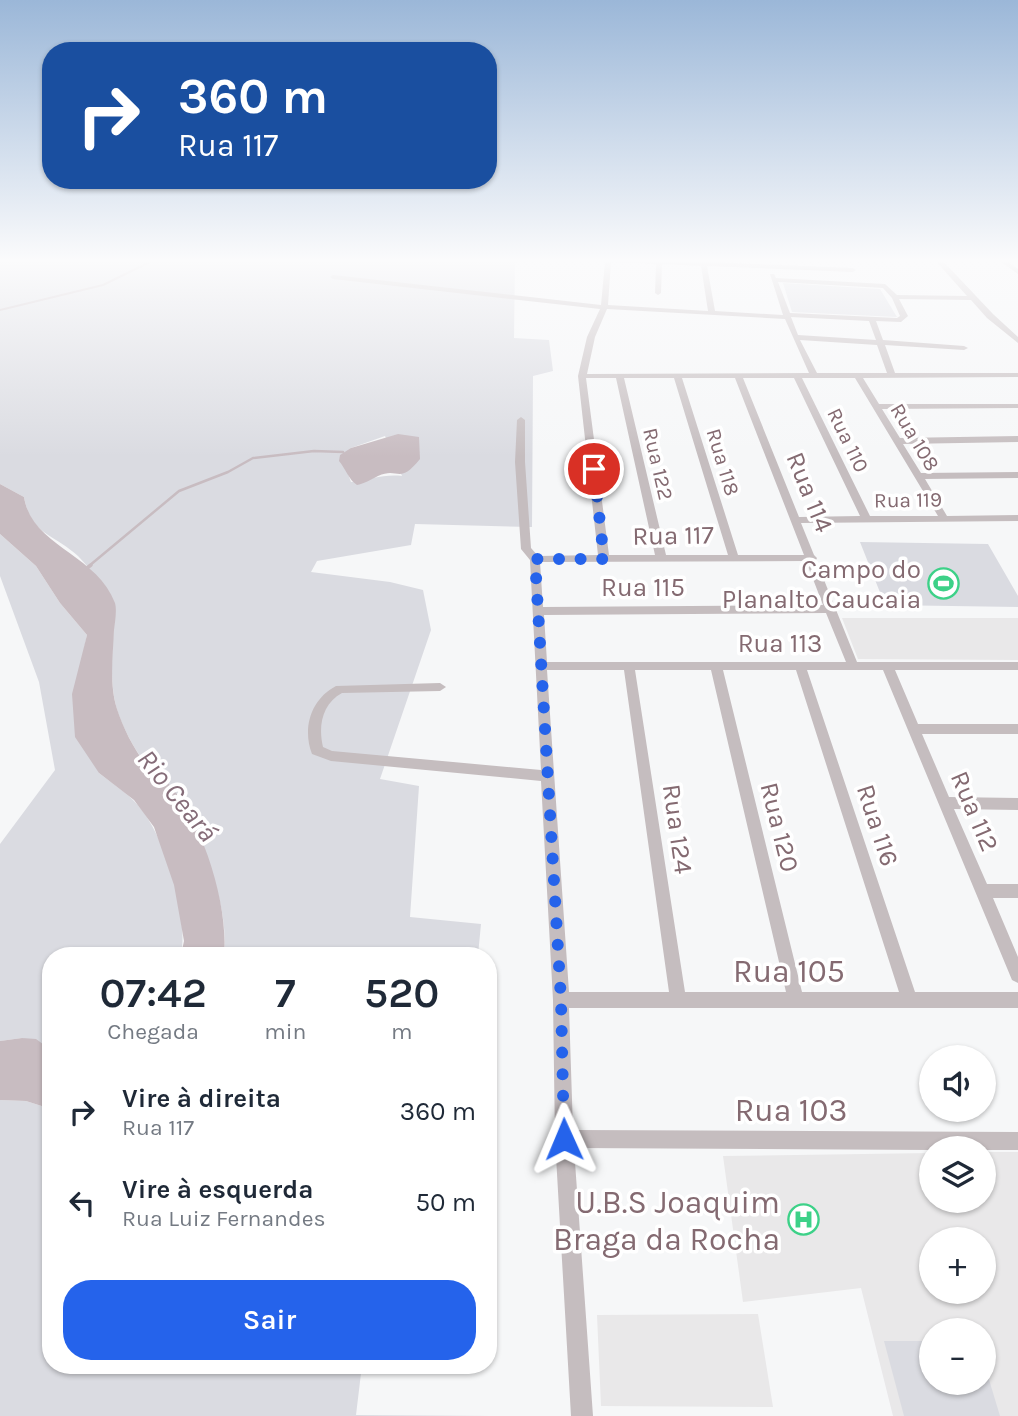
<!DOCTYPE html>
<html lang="pt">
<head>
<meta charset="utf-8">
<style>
  body { margin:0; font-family:Karla,sans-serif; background:#f6f6f7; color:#1f2937; height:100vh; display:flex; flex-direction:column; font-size:26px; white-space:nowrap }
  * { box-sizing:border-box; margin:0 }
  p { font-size:23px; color:#747a83 }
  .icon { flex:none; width:38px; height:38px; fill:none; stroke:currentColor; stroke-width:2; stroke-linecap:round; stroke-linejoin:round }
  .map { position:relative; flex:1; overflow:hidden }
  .side { position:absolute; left:42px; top:947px; width:455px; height:427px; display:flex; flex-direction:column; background:#fff; border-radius:28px; box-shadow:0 2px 5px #0004 }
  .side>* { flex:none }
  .hud { position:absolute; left:42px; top:42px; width:455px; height:147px; border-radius:28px; box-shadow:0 2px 5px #0004; background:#1a4fa0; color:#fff; overflow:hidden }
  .controls { position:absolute; left:919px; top:1045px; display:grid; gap:14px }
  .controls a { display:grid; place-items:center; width:77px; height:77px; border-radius:50%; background:#fff; box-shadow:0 2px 5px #0004; font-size:35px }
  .pin { position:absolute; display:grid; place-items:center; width:60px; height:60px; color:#fff; margin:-30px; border:4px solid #fff; border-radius:50%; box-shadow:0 2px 7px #0007 }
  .me { position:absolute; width:77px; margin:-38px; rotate:359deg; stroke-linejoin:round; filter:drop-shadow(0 0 5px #0008) }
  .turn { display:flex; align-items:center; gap:24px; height:147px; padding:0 21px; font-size:32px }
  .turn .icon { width:91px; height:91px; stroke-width:2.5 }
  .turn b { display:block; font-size:49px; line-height:60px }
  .eta { display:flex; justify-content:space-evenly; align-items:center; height:119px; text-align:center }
  .eta b { font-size:42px; font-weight:600; line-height:49px }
  .action { display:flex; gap:14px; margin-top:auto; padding:14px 21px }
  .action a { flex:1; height:80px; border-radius:28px; background:#2563eb; color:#fff; font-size:28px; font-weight:600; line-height:80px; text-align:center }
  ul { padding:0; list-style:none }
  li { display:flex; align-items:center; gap:21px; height:91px; padding:0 21px }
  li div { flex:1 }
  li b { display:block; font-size:26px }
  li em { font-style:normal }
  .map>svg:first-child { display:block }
  .built { fill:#e9e8e9; fill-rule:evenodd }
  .green { fill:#dadbe1; fill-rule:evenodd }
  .water { fill:#c8bcc1 }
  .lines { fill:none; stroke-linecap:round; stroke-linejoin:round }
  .stream-far2 { stroke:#c8bcc1; stroke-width:2 }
  .stream-far1 { stroke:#c8bcc1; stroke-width:2.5 }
  .stream { stroke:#c8bcc1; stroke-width:3.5 }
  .street { fill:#c5bdbf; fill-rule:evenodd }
  .route { stroke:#2563eb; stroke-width:12; stroke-dasharray:0 21.6 }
  .labels { text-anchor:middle; stroke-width:7; stroke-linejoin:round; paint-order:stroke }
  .far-street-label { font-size:21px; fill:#846a71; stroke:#fff }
  .street-label { font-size:26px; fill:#846a71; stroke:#fff }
  .poi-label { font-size:26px; fill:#846a71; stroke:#fff; text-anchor:end }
  .water-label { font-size:28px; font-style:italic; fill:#856c78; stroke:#fff }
  .near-street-label { font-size:32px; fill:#846a71; stroke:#fff }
  .near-poi-label { font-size:32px; fill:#846a71; stroke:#fff; text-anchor:end }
</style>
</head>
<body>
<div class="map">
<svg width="1018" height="1416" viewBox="0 0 1018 1416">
  <rect width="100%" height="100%" fill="#f6f7f8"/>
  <path class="built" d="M842,618H1018V660L858,659Z
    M984,1152H1018V1416H893L861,1288L743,1302L723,1156L931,1153V1200H984ZM931,1239H984V1292H931ZM931,1330H984V1382H931Z
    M758,1314L773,1407L601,1406L597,1315Z"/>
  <path class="green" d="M0,259H515L514,338L549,340L553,371L533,376L532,527L415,524L411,545L317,561L311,572L390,582L423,590L431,630L380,779L419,786L410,917L481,924L478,955H224C230,899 198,833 168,785C164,778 154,774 149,768C135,751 122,727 116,706C108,674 114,638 115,605C103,589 92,570 78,556C54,534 31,535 24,497L0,484ZM385,436L402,476C383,474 370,480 351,482L347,471L351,448Z
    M783,283L880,289L897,317L792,312Z
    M0,534L36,566L60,603L87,635L82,659L99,773C110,782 123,790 133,800C164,829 189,914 181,955L51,956V1050L22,1038L0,1041V844L55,770L39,682L0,576Z
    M860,542L988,544L1018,596V607L885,605Z
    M0,1100L26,1101L51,1109V1365H362L356,1415L491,1416H0Z
    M884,1341H931V1382H984V1363L1000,1416H904Z"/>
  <path class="water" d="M398,434L419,437L420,459C398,486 399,466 378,476C370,480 366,483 357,485C349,480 345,468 339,461L340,455L351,448Z
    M0,484L24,497C32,547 96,553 115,603C117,610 115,622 114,630C113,656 109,684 117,709C123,728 136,754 150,769C155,774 162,777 167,782C202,819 229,905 224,955H181L184,941L174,885L154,827L134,800L99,773L75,737L72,694L87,635L60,603L36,566L0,534Z
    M22,1038L36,1039L51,1050V1109L26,1101L0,1100V1041Z"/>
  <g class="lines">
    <path class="stream-far2" d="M0,310L103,285L156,259"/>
    <path class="stream-far1" d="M89,566L179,491L228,472L253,458L314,451L343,452"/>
    <path class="stream" d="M87,568L91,565"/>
    <path class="street" d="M568,259H662L700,262V259H706L707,262L853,268L856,270L853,272L707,266L715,311L783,315L770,274H774L776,278L885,284L897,295L967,296L934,259H941L993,314L1018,337V343L987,318L971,300L899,299L908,316L901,322L876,321L883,340L964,346L968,348L964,350L885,345L895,373H1018V377L863,378L879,404H1018V408L882,409L900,438L1018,436V442L903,444L921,473L1018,472V478L925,479L947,516L1018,515V521L801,523L814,555L817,558L816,560L857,662H1018V670H895L918,724H1018V734H922L949,797L1018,798V810L954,809L987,884H1018V898H993L1018,957V983L1012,980L883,670H807L915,992H1018V1008H569L573,1130L1018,1132V1150H984V1148H931V1150L574,1148L593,1416H571L555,1139L553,1000L541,781L331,761L312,754C302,728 311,699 336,686L440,683L446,687L440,691L342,693C322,704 318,726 323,747L332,751L541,770L530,560L521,549L515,462L517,420L521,417L525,420V462L531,548L538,556L598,555L578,376L587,337L600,309L333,279L330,277L333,275L601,305L605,262ZM611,262L656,264L655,293L658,295L661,293L662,264L701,266L708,311L608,305ZM778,282L883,288L892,298L900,316L897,318L790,313ZM607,309L785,319L809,373L587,374L595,337ZM791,317L869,321L876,340L798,335ZM800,340L877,345L887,373H817ZM586,378H616L655,555H609ZM624,378H674L728,555H666ZM682,378H735L804,555H738ZM743,378H794L860,516L799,517ZM802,378H855L938,516H870ZM806,561L823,605L543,607L540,562ZM826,613L846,662H547L544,615ZM547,670H624L669,992H569ZM635,670H711L786,992H685ZM723,670H796L899,992H802Z
      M997,259H1004L1018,269V274Z"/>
  </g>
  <linearGradient id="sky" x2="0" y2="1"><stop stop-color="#9bb7d8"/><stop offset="0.57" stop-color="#fbfbfc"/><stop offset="1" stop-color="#fbfbfc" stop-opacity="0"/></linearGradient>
  <rect width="1018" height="457" fill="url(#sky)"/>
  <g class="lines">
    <path class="route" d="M564,1139L561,1000L535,559H604L594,469"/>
  </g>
  <defs>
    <symbol id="stadium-ring" viewBox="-11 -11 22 22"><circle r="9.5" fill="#fff" stroke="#3dd188" stroke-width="1.5"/><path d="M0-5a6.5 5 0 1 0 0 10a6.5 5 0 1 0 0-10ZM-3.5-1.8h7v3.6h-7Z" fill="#3dd188"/></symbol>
    <symbol id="hospital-ring" viewBox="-11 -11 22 22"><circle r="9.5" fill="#fff" stroke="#3dd188" stroke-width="1.5"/><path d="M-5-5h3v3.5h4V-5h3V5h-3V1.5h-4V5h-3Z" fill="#3dd188"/></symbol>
  </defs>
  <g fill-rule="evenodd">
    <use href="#stadium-ring" x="926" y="566" width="35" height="35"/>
    <use href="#hospital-ring" x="786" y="1202" width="35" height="35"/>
  </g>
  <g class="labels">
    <g class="far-street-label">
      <text transform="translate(915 437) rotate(59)" y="7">Rua 108</text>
      <text transform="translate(848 440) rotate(64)" y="7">Rua 110</text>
      <text transform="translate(723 462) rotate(73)" y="7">Rua 118</text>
      <text transform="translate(658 464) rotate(77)" y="7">Rua 122</text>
      <text transform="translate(908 500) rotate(-1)" y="7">Rua 119</text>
    </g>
    <g class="street-label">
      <text transform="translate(810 492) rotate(68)" y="9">Rua 114</text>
      <text transform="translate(673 535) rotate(-1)" y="9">Rua 117</text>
      <text x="643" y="596">Rua 115</text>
      <text x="780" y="652">Rua 113</text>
      <text transform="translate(975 811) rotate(67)" y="9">Rua 112</text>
      <text transform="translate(878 825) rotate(72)" y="9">Rua 116</text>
      <text transform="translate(780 827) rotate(76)" y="9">Rua 120</text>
      <text transform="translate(678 829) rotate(82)" y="9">Rua 124</text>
    </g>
    <g class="poi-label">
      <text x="921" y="578">Campo do<tspan x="921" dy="30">Planalto Caucaia</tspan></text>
    </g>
    <g class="water-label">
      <text transform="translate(178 795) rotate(51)" y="10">Rio Ceará</text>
    </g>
    <g class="near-street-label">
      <text x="789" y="982">Rua 105</text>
      <text x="791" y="1121">Rua 103</text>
    </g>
    <g class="near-poi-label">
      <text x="780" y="1213">U.B.S Joaquim<tspan x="780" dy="37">Braga da Rocha</tspan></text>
    </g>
  </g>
</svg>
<div class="controls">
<a><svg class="icon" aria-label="sound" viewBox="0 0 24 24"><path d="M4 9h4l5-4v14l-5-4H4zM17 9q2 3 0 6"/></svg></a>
<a><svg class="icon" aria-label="layers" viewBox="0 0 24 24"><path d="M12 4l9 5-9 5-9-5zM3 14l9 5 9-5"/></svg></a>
<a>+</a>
<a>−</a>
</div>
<div class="pin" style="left:594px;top:469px;background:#d93025"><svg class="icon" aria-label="arrive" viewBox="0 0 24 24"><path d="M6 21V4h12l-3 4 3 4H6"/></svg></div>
<svg class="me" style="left:564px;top:1139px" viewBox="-20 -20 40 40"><path d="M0-17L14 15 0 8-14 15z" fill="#2563eb" stroke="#fff" stroke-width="4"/></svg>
<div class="hud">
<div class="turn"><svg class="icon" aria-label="right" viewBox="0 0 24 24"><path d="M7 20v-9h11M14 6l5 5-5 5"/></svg><div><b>360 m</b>Rua 117</div></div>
</div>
<section class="side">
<div class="eta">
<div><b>07:42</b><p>Chegada</p></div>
<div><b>7</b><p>min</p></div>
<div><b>520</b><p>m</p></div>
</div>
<ul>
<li><svg class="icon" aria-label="right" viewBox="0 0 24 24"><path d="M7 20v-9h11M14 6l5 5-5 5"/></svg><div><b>Vire à direita</b><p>Rua 117</p></div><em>360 m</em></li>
<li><svg class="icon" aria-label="left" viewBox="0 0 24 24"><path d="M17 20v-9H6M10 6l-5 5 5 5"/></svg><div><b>Vire à esquerda</b><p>Rua Luiz Fernandes</p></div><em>50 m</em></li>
</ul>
<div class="action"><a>Sair</a></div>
</section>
</div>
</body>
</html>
